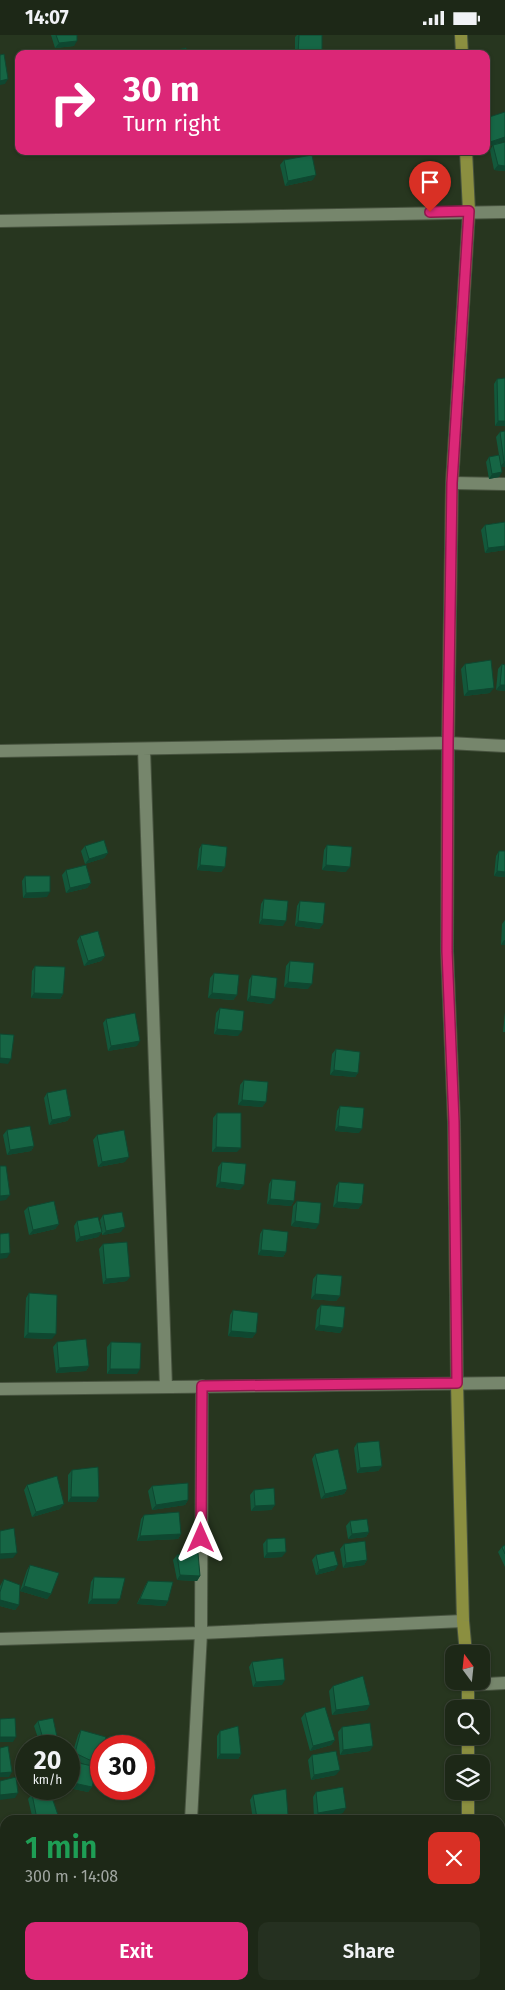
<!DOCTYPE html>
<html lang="en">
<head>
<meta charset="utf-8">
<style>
  body { margin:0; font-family:"Fira Sans",sans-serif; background:#253020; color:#f1f3f6; height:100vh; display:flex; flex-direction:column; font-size:19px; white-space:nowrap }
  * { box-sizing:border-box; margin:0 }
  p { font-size:16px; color:#a0a6a1 }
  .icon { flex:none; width:28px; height:28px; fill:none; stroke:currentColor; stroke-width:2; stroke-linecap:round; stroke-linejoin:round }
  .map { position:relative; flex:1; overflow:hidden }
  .details { position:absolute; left:0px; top:1780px; width:505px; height:175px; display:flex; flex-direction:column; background:#1d2817; border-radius:15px 15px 0 0; box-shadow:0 1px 4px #0004,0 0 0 1px #3b4436 }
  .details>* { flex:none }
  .banner { position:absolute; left:15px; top:15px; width:475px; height:105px; border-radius:10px; box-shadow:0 1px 4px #0004,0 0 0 1px #3b4436; background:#db2777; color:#fff; overflow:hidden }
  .needle { width:32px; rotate:345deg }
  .fabs { position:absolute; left:445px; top:1610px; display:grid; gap:10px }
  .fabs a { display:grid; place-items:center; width:45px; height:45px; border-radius:10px; background:#1d2817; box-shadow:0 1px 4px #0004,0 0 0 1px #3b4436; font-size:25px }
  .speed { position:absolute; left:15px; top:1700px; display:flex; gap:10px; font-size:25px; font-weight:700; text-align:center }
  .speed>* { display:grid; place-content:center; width:65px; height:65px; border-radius:50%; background:#1d2817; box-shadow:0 1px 4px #0004,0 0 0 1px #3b4436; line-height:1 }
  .speed small { font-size:12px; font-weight:400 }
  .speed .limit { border:8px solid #d22; background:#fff; color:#111 }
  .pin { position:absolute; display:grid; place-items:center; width:42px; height:42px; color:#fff; margin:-51px -21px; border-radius:50% 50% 50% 0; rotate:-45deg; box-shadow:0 0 5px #0007 }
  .pin .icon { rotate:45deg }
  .me { position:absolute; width:55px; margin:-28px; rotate:0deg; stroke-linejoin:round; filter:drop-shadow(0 0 4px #0008) }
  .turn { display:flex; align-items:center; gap:18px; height:105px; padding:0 25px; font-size:22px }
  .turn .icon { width:65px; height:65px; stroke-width:2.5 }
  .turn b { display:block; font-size:35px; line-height:42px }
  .round { display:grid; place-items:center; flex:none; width:52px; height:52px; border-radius:10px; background:#253020 }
  .overview { display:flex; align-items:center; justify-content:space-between; height:85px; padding:0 25px }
  h1 { font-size:30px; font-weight:600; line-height:38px; color:#1e9e55 }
  .primary-button { display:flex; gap:10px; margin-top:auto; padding:10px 25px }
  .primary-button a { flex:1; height:58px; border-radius:10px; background:#db2777; color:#fff; font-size:20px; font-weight:600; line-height:58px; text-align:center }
  .primary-button a+a { background:#253020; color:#f1f3f6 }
  .status { display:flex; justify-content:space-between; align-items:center; height:35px; padding:0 25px; background:#1d2817; direction:ltr }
  .status svg { height:14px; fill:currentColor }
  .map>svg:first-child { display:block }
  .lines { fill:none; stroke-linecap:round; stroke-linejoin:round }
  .minor-casing { stroke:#47533f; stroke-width:14 }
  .primary-casing { stroke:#47533f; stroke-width:14 }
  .minor { stroke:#76866c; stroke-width:12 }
  .primary { stroke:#8b8f40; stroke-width:12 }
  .wall { fill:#13583b }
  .shaded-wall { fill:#0f4730 }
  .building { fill:#166645; stroke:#0f4730 }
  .route-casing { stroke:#8e194d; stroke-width:12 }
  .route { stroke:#db2777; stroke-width:9 }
</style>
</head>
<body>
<div class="status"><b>14:07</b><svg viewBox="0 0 49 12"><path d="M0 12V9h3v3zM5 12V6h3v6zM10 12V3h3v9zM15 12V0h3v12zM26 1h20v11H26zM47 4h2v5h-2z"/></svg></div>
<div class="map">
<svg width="505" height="1955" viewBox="0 0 505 1955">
  <rect width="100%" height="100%" fill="#27361f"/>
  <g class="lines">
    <defs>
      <path id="minor" d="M0,186L505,177
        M452,448L505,449
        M144,714L166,1352
        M0,716L448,708L505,711
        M0,1354L505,1348
        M0,1604L201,1598L463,1586
        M468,1650L505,1648
        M191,1785L201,1598L202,1351
        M182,1955L183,1950"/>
      <path id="primary" d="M461,0L462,19
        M466,1619L463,1586L457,1348L454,1087L447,916L448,708L452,448L469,176L466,116
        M468,1646V1674
        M468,1701V1729
        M468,1756V1785
        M469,1950V1955"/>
    </defs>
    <use href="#minor" class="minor-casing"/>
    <use href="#primary" class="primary-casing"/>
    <use href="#minor" class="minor"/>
    <use href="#primary" class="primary"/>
  </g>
  <path class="wall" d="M51,0H77L74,11L55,13Z
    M297,0H322V19H295V2Z
    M486,83L505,106L498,108L505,136L494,135L490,115L493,110L486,112Z
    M284,125L313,145L285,151L280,130Z
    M497,344L505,391H495L494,349Z
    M505,396V432H501L499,442L489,444L486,427L489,422L499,420L496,402L500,397Z
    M505,487V515L485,518L481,495L485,490Z
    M465,629L490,658L464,661L461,634Z
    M502,629L505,656L496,655L498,634Z
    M202,809L225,832L221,837L197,835L199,814Z
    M327,810L346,837L322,835L324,815Z
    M85,811L108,818L104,823L85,829L81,816Z
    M499,816H505V842L494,841L496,821Z
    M66,835L91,848L87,853L66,858L62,840Z
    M25,841L47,862L23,863L22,846Z
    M264,864L283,891L259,889L261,869Z
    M300,866L323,889L319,894L295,891L297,871Z
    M505,885V910H501L502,889Z
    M80,901L105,921L101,926L84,931L77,906Z
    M290,926L308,954L284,952L286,931Z
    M35,931L63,959L60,964L31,963L32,936Z
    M214,938L237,960L233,965L208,963L210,943Z
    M252,940L271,969L247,966L249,945Z
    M220,973L238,1001L214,999L216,978Z
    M505,977V997H503Z
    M106,984L137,1011L108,1016L103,988Z
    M336,1014L358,1038L355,1042L330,1040L332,1019Z
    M244,1045L266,1067L262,1072L238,1070L240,1050Z
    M47,1058L71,1081L67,1086L49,1090L44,1063Z
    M340,1071L359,1098L335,1096L337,1076Z
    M217,1078L237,1117H212L213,1083Z
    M7,1095L34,1111L31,1116L7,1120L3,1100Z
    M97,1100L125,1127L98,1132L93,1105Z
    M222,1127L240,1155L216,1152L218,1132Z
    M272,1144L294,1166L291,1171L267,1169L269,1149Z
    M339,1147L362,1169L358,1174L333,1172L336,1151Z
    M297,1166L316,1194L291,1191L293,1171Z
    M28,1172L59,1189L55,1194L29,1200L24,1176Z
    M103,1180L121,1197L102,1200V1197L98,1202L76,1207L74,1191L77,1186L102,1197L100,1185Z
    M263,1194L286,1217L283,1222L258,1220L260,1199Z
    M103,1209L127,1246L103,1249L99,1214Z
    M317,1239L340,1261L336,1266L311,1264L313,1244Z
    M29,1258L52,1304L24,1303L26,1263Z
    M321,1270L343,1293L340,1298L315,1295L317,1275Z
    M233,1275L256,1298L252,1303L228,1301L230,1280Z
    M57,1307L89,1331L86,1336L56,1338L53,1312Z
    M111,1307L137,1339H107V1312Z
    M357,1408L382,1431L378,1436L357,1438L354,1413Z
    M315,1419L347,1454L344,1459L321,1464L312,1424Z
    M72,1435L99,1462L96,1467H68V1440Z
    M27,1450L60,1474L32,1482L24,1455Z
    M152,1451L188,1465L185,1470L152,1475L148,1456Z
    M254,1455L275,1470L271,1475L251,1476L250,1460Z
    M144,1480L181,1499L178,1504L137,1506L141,1484Z
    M350,1486L369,1497L366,1502L348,1504L346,1491Z
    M267,1504L282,1522L264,1523L263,1509Z
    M344,1509L367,1525L364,1530L343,1533L340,1514Z
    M505,1510V1532L498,1517L502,1512Z
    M177,1520L200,1541L197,1546L177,1545L173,1525Z
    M316,1520L335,1535L316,1540L312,1525Z
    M30,1530L51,1559L47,1564L20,1556L27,1535Z
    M94,1542L120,1564L116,1569H88L91,1547Z
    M4,1544L19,1570L15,1575L0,1571V1551Z
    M148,1546L168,1566L165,1571L137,1569L145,1551Z
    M252,1627L282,1650L253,1652L249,1632Z
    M333,1651L367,1675L332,1680L329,1656Z
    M305,1678L335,1705L331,1710L310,1716L301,1683Z
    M38,1686L54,1707L40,1709L34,1691Z
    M342,1692L370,1716L340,1720L338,1697Z
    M81,1695L98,1729L96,1732L92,1752L88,1757L69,1753V1737L71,1732L74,1727L86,1730L71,1723L78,1700Z
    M220,1696L241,1719L238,1724H217V1701Z
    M26,1718V1750H20L17,1724L21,1719Z
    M312,1720L336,1740L311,1745L308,1725Z
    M316,1757L343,1778L314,1783L313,1762Z
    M32,1759L58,1780L55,1785H33L28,1764Z
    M253,1760L288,1780L284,1785H253L250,1765Z
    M348,1950L376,1955H345Z"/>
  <path class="shaded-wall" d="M77,6L74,11L55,13L59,8Z
    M8,44L5,49L0,50V46Z
    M505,102V106L486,112L490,107Z
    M498,130L505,131V136L494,135Z
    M316,140L313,145L285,151L288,146Z
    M498,386H505V391H495Z
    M504,427H505V432H500Z
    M502,437L499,442L489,444L492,439Z
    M505,511V515L485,518L488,513Z
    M500,650H505V656L496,655Z
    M494,653L490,658L464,661L468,656Z
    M108,818L104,823L85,829L89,824Z
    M200,830L225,832L221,837L197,835Z
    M326,830L350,832L346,837L322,835Z
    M497,836L505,837V842L494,841Z
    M91,848L87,853L66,858L70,853Z
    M50,857L47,862L23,863L26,858Z
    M262,884L286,886L283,891L259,889Z
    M298,886L323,889L319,894L295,891Z
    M504,905H505V910H501Z
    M105,921L101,926L84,931L88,926Z
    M288,947L312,949L308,954L284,952Z
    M34,958L63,959L60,964L31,963Z
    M212,958L237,960L233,965L208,963Z
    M250,961L275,964L271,969L247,966Z
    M217,994L242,996L238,1001L214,999Z
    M140,1006L137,1011L108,1016L111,1011Z
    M0,1023L11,1024L8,1029L0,1028Z
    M334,1035L358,1038L355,1042L330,1040Z
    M242,1065L266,1067L262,1072L238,1070Z
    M71,1081L67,1086L49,1090L52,1085Z
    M338,1091L362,1094L359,1098L335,1096Z
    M34,1111L31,1116L7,1120L10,1115Z
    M216,1112L241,1113L237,1117H212Z
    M129,1122L125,1127L98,1132L102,1127Z
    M220,1147L244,1150L240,1155L216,1152Z
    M10,1160L6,1165L0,1166V1161Z
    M270,1164L294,1166L291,1171L267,1169Z
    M337,1167L362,1169L358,1174L333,1172Z
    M295,1186L319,1189L316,1194L291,1191Z
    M59,1189L55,1194L29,1200L33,1195Z
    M125,1192L121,1197L102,1200L106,1196Z
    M102,1197L98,1202L76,1207L80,1202Z
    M261,1215L286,1217L283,1222L258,1220Z
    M10,1218L7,1223L0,1224V1219Z
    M130,1242L127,1246L103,1249L106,1244Z
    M315,1259L340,1261L336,1266L311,1264Z
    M319,1290L343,1293L340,1298L315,1295Z
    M231,1296L256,1298L252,1303L228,1301Z
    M28,1298L56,1299L52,1304L24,1303Z
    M89,1331L86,1336L56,1338L59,1333Z
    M110,1334H140L137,1339H107Z
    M382,1431L378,1436L357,1438L360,1433Z
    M347,1454L344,1459L321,1464L325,1459Z
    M71,1462H99L96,1467H68Z
    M188,1465L185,1470L152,1475L156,1470Z
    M64,1469L60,1474L32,1482L36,1477Z
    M275,1470L271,1475L251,1476L255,1471Z
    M369,1497L366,1502L348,1504L352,1499Z
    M181,1499L178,1504L137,1506L140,1501Z
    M286,1517L282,1522L264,1523L267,1518Z
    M17,1518L13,1523L0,1524V1519Z
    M367,1525L364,1530L343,1533L346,1528Z
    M338,1530L335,1535L316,1540L319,1535Z
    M180,1540L200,1541L197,1546L177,1545Z
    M24,1551L51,1559L47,1564L20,1556Z
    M92,1564H120L116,1569H88Z
    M140,1564L168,1566L165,1571L137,1569Z
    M0,1565L19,1570L15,1575L0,1571Z
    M285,1645L282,1650L253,1652L256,1647Z
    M370,1670L367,1675L332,1680L336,1675Z
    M0,1702H16L13,1707H0Z
    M57,1702L54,1707L40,1709L43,1704Z
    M335,1705L331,1710L310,1716L313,1711Z
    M373,1711L370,1716L340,1720L343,1715Z
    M220,1719H241L238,1724H217Z
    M340,1735L336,1740L311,1745L314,1740Z
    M12,1737L9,1742H0V1738Z
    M24,1745H26V1750H20Z
    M69,1747L92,1752L88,1757L69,1753Z
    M18,1758L15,1763L0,1765V1760Z
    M346,1773L343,1778L314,1783L318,1778Z
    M58,1780L55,1785H36L37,1784Z
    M288,1780L284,1785H255L257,1783Z
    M5,1849V1854H0V1850Z"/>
  <path class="building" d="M56,0H77V6L59,8Z
    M299,0H322V19H298Z
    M186,13L187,19H161Z
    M4,19L8,44L0,46V20Z
    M505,78V102L490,107L486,96V83L505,77Z
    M505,107V131L498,130L493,110Z
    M312,120L316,140L288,146L284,125Z
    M505,343V386H498L497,344Z
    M505,396V427H504L500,397Z
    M499,420L502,437L492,439L489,422Z
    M505,487V511L488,513L485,490Z
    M491,625L494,653L468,656L465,629Z
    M502,629L505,630V650H500Z
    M104,805L108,818L89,824L85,811Z
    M202,809L227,812L225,832L200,830Z
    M327,810L352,812L350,832L326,830Z
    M499,816H505V837L497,836Z
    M86,830L91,848L70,853L66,835Z
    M25,841H50V857L26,858Z
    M264,864L288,866L286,886L262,884Z
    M300,866L325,868L323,889L298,886Z
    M98,896L105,921L88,926L80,901Z
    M290,926L314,928L312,949L288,947Z
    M35,931L65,932L63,959L34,958Z
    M214,938L239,940L237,960L212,958Z
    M252,940L277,943L275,964L250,961Z
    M220,973L244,976L242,996L217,994Z
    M135,978L140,1006L111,1011L106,984Z
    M0,999L14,1000L11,1024L0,1023Z
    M336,1014L360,1017L358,1038L334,1035Z
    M244,1045L268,1047L266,1067L242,1065Z
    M66,1054L71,1081L52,1085L47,1058Z
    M340,1071L364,1073L362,1094L338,1091Z
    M217,1078H241V1113L216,1112Z
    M30,1091L34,1111L10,1115L7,1095Z
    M124,1095L129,1122L102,1127L97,1100Z
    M222,1127L246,1129L244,1150L220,1147Z
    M0,1131H6L10,1160L0,1161Z
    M272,1144L296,1146L294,1166L270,1164Z
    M339,1147L364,1149L362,1169L337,1167Z
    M54,1166L59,1189L33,1195L28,1172Z
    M297,1166L321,1168L319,1189L295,1186Z
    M122,1177L125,1192L106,1196L103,1180Z
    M98,1182L102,1197L80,1202L77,1186Z
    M263,1194L288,1197L286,1217L261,1215Z
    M9,1198L10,1218L0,1219V1199Z
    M127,1207L130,1242L106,1244L103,1209Z
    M317,1239L342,1241L340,1261L315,1259Z
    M29,1258L57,1260L56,1299L28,1298Z
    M321,1270L345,1272L343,1293L319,1290Z
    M233,1275L258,1278L256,1298L231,1296Z
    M86,1304L89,1331L59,1333L57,1307Z
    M111,1307L141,1308L140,1334H110Z
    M379,1406L382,1431L360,1433L357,1408Z
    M338,1414L347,1454L325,1459L315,1419Z
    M98,1432L99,1462H71L72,1435Z
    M57,1441L64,1469L36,1477L27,1450Z
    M188,1448V1465L156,1470L152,1451Z
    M274,1453L275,1470L255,1471L254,1455Z
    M179,1477L181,1499L140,1501L144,1480Z
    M367,1484L369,1497L352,1499L350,1486Z
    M14,1493L17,1518L0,1519V1496Z
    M285,1503L286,1517L267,1518V1504Z
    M365,1506L367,1525L346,1528L344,1509Z
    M505,1510V1519L502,1512Z
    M334,1516L338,1530L319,1535L316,1520Z
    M198,1518L200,1541L180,1540L177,1520Z
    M30,1530L59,1538L51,1559L24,1551Z
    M94,1542L125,1543L120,1564H92Z
    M4,1544L20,1550L19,1570L0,1565V1557Z
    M148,1546L173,1547L168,1566L140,1564Z
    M283,1623L285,1645L256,1647L252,1627Z
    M363,1641L370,1670L336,1675L333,1651Z
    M325,1672L335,1705L313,1711L305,1678Z
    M15,1683L16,1702H0V1684Z
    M53,1683L57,1702L43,1704L38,1686Z
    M370,1688L373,1711L343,1715L342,1692Z
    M238,1691L241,1719H220V1696Z
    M81,1695L106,1702L103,1711H101V1717L98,1729L75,1718Z
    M8,1711L12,1737L0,1738V1713Z
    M336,1716L340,1735L314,1740L312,1720Z
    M26,1718V1745H24L21,1719Z
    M74,1727L97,1732L92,1752L69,1747V1743Z
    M16,1742L18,1758L0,1760V1746Z
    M343,1752L346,1773L318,1778L316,1757Z
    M48,1754H49L58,1780L37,1784L32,1759Z
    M286,1754L288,1780L257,1783L253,1760Z
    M346,1780L347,1785H329Z
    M0,1823H5V1849L0,1850Z
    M311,1950H318L319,1955H290V1954Z
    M348,1950H375L376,1955H349Z
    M169,1951L171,1955H149Z"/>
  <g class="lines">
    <defs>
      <path id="route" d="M201,1503L202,1351L457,1348L454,1087L447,916L448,708L452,448L469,176L430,177"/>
    </defs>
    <use href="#route" class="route-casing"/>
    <use href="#route" class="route"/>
  </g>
</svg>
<div class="fabs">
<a><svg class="needle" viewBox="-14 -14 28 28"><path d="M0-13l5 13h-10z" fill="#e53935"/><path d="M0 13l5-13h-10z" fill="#a0a6a1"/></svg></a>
<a><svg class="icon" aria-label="search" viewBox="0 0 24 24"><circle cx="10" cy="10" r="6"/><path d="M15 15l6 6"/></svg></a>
<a><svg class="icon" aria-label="layers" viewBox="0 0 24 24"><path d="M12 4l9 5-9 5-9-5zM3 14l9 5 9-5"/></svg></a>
</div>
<div class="speed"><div>20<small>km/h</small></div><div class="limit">30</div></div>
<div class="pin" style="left:430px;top:177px;background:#d93025"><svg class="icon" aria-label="arrive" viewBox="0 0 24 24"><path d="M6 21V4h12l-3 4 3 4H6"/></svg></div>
<svg class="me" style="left:201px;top:1503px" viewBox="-20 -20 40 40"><path d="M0-17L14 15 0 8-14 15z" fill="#db2777" stroke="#fff" stroke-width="4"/></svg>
<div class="banner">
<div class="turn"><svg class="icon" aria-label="right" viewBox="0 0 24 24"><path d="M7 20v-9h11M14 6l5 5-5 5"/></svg><div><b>30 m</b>Turn right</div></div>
</div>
<section class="details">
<div class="overview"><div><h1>1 min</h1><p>300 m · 14:08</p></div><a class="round" style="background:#d93025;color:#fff"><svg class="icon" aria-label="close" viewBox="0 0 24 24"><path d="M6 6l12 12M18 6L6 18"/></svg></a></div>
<div class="primary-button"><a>Exit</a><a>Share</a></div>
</section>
</div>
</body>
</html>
